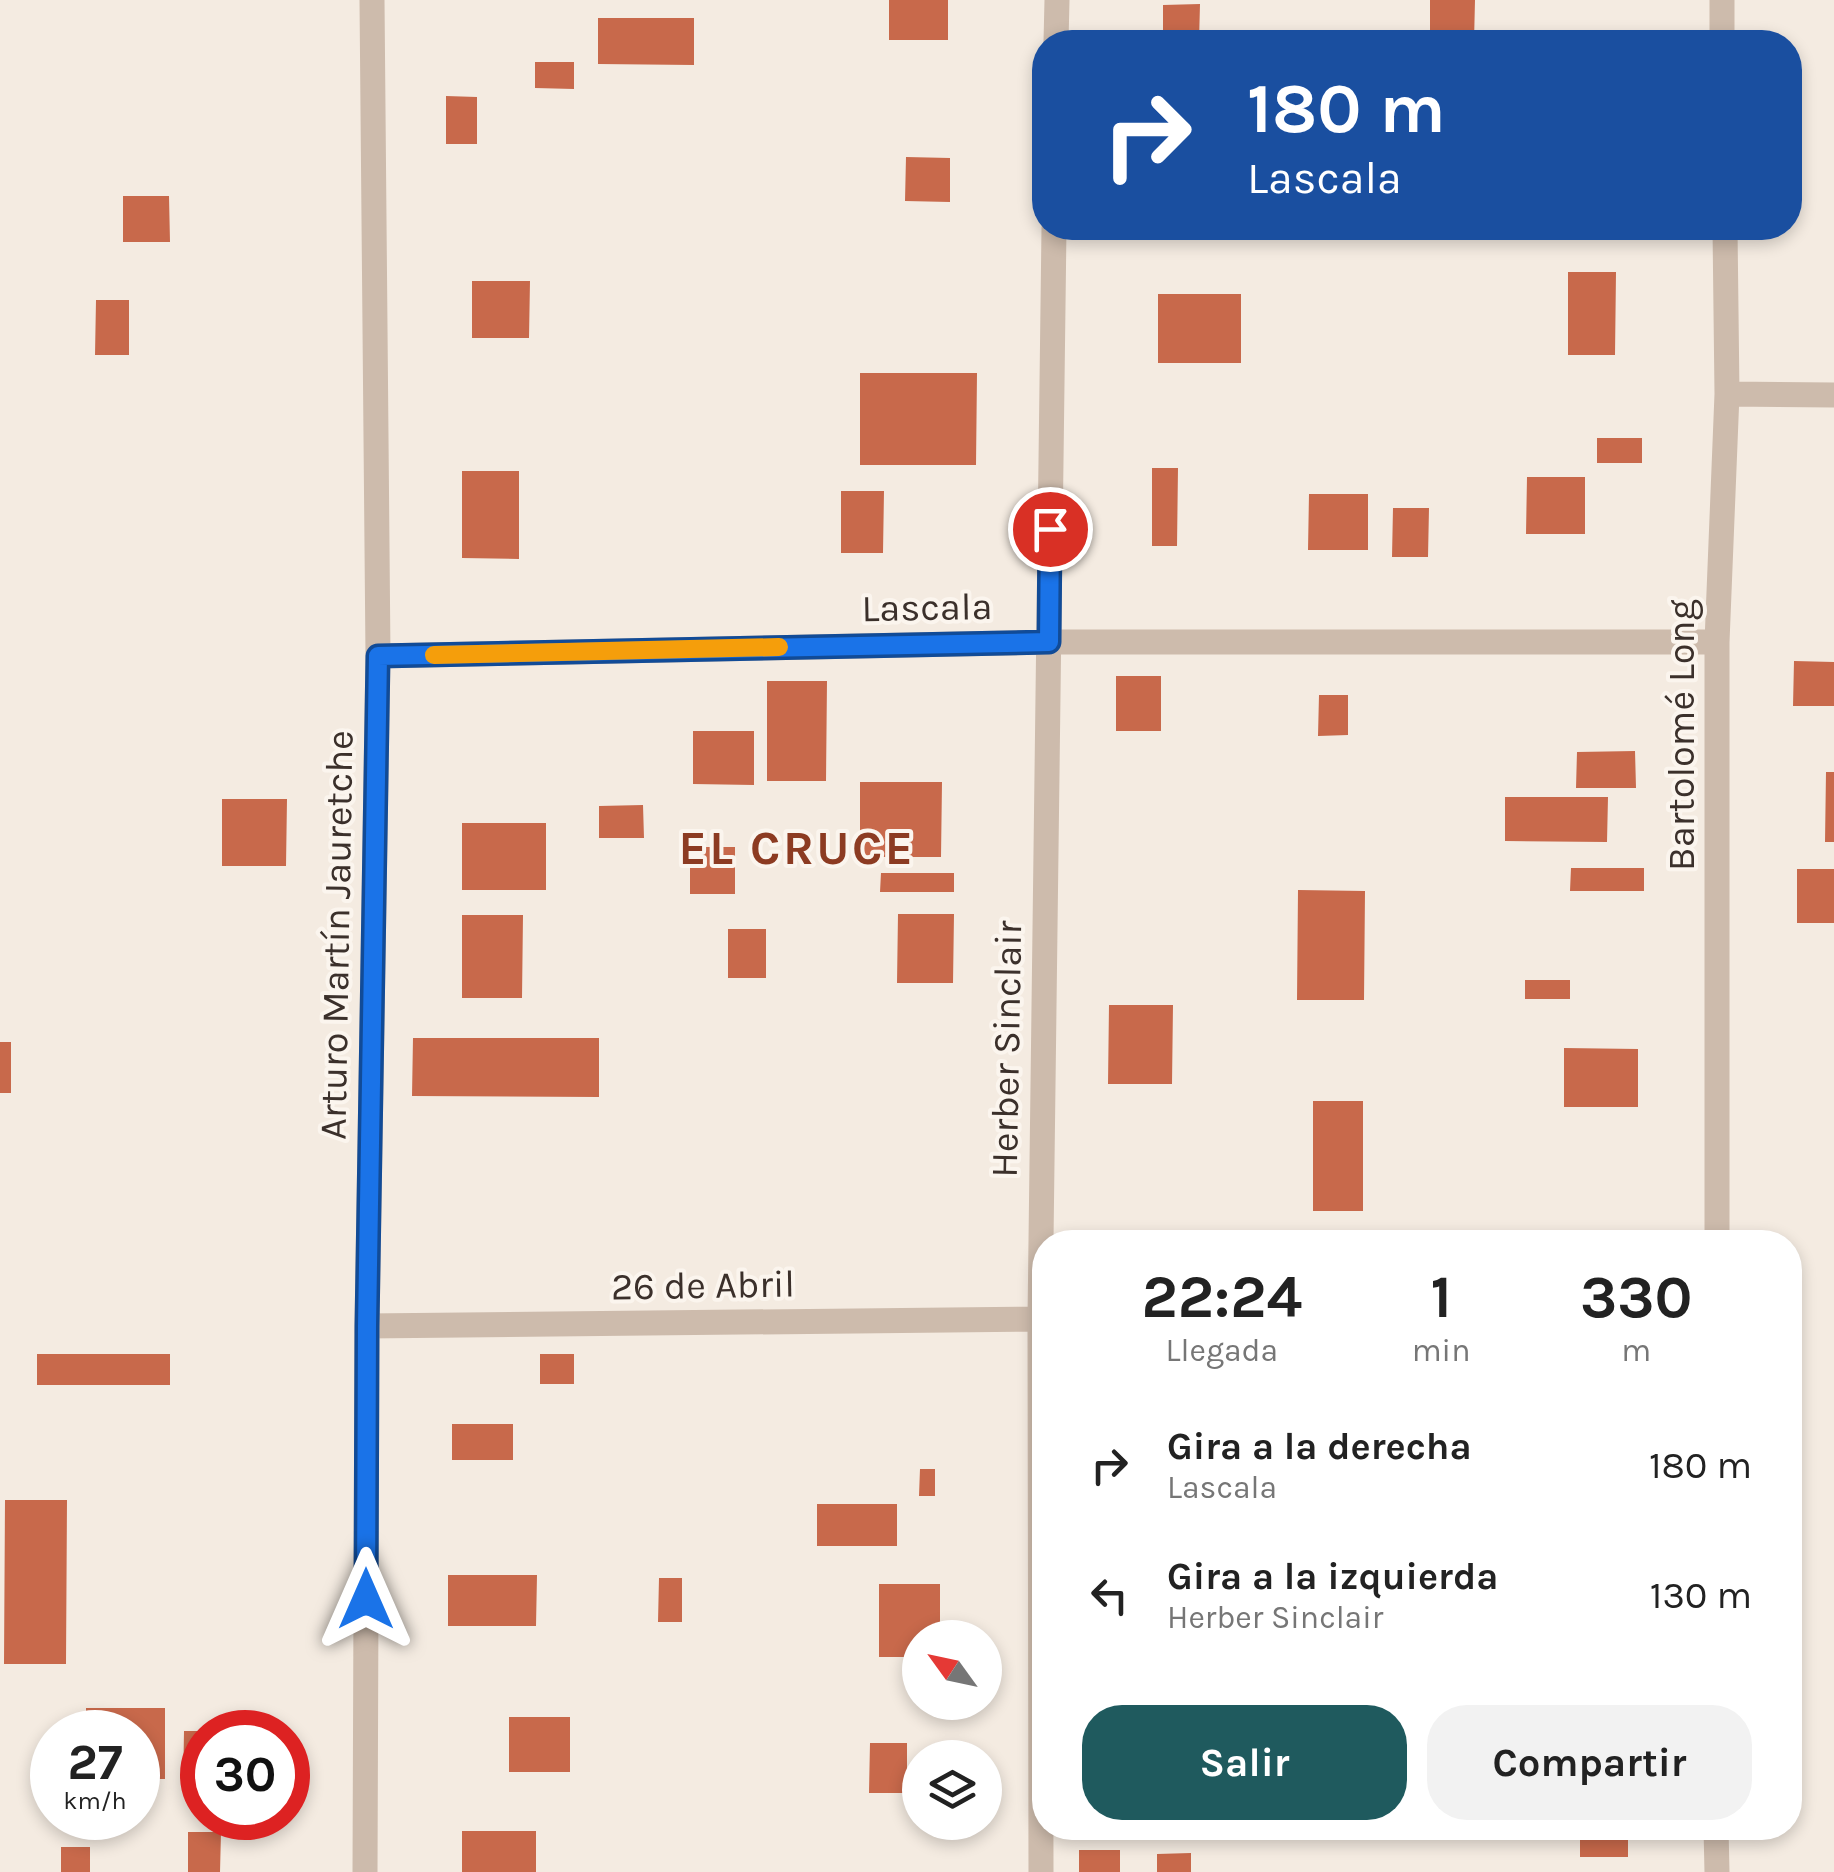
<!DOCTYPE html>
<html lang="es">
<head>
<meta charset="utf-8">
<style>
  body { margin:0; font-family:Karla,sans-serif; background:#f2f2f2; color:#222; height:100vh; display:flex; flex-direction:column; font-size:38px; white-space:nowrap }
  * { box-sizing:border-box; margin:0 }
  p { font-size:32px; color:#767676 }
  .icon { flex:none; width:55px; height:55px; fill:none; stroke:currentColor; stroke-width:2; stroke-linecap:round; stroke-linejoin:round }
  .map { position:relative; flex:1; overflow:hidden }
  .details { position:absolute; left:1032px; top:1230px; width:770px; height:610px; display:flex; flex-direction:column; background:#fff; border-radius:40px; box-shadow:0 5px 15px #0003 }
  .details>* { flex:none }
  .hud { position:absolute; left:1032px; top:30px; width:770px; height:210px; border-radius:40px; box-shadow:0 5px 15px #0003; background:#1a4fa0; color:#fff; overflow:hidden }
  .needle { width:65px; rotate:303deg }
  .buttons { position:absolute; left:902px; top:1620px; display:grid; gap:20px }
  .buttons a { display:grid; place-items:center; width:100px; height:100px; border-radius:50%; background:#fff; box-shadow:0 5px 15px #0003; font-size:50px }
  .speed { position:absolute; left:30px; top:1710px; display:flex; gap:20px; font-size:50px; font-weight:700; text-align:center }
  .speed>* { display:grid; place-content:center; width:130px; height:130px; border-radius:50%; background:#fff; box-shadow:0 5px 15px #0003; line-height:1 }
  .speed small { font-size:25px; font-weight:400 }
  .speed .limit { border:15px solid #d22; background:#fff; color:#111 }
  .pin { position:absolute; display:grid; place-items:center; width:85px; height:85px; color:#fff; margin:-42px; border:5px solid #fff; border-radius:50%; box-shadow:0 2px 10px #0007 }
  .me { position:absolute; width:110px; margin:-55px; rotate:0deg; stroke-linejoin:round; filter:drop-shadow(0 0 8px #0008) }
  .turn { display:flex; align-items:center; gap:35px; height:210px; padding:0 50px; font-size:45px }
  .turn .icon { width:130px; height:130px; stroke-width:2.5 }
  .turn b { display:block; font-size:70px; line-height:85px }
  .eta { display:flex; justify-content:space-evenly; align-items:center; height:170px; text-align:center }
  .eta b { font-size:60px; font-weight:700; line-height:70px }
  .primary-button { display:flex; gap:20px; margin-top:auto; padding:20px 50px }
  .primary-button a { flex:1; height:115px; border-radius:40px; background:#1f5a5e; color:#fff; font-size:40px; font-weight:700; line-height:115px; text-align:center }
  .primary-button a+a { background:#f2f2f2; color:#222 }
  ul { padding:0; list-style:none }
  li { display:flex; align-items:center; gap:30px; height:130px; padding:0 50px }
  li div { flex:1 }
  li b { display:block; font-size:38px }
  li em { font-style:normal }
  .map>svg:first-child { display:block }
  .building { fill:#c8694b }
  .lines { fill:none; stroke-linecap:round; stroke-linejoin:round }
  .minor { stroke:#cdbbac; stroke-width:25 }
  .route-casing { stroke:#114b97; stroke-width:25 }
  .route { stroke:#1a73e8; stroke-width:18 }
  .slow { stroke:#f59e0b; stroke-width:18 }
  .labels { text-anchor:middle; stroke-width:8; stroke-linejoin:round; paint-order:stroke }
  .street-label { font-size:38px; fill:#3b302b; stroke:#fbf5ee }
  .district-label { font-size:48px; font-weight:bold; letter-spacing:2.5px; fill:#8c3b22; stroke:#fbf5ee }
</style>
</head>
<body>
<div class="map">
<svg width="1834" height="1872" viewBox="0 0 1834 1872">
  <rect width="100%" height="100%" fill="#f4ebe1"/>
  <path class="building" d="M889,0H948V40H889Z
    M1430,0H1475L1474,42H1430Z
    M1200,4L1199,42H1163V5Z
    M598,18H694V65L598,64Z
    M535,62H574V89L535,88Z
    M446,96L477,97V144H446Z
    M906,157L950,158V202L905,201Z
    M123,196H169L170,242H123Z
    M1568,272H1616L1615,355H1568Z
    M472,281H530L529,338H472Z
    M1158,294H1241V363H1158Z
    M96,300H129V355H95Z
    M860,373H977L976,465H860Z
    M1597,438H1642V463H1597Z
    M1152,468H1178L1177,546H1152Z
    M462,471H519V559L462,558Z
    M1527,477H1585V534H1526Z
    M841,491H884L883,553H841Z
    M1309,494H1368V550H1308Z
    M1393,508H1429L1428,557H1392Z
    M1794,661L1834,662V706H1793Z
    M1116,676H1161V731H1116Z
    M767,681H827L826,781H767Z
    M1319,695H1348V735L1318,736Z
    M693,731H754V785L693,784Z
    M1635,751L1636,788H1576L1577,752Z
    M1826,772H1834V842H1825Z
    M860,782H942L941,857H860Z
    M1505,797H1608L1607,842L1505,841Z
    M222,799H287L286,866H222Z
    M643,805L644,838H599V806Z
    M462,823H546V890H462Z
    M690,847H735V894H690Z
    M1571,868H1644V891H1570Z
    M1797,869H1834V923H1797Z
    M881,873H954V892H880Z
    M1298,890L1365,891L1364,1000H1297Z
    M898,914H954L953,983H897Z
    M462,915H523L522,998H462Z
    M728,929H766V978H728Z
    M1525,980H1570V999H1525Z
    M1109,1005H1173L1172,1084H1108Z
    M413,1038H599V1097L412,1096Z
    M0,1042H11V1093H0Z
    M1564,1048L1638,1049V1107H1564Z
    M1313,1101H1363V1211H1313Z
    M37,1354H170V1385H37Z
    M540,1354H574V1384H540Z
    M452,1424H513V1460H452Z
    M920,1469H935V1496H919Z
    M5,1500H67L66,1664H4Z
    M817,1504H897V1546H817Z
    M448,1575H537L536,1626H448Z
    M659,1578H682V1622H658Z
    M879,1584H940V1638H920V1657H879Z
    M86,1708H165V1779H138V1732H86Z
    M509,1717H570V1772H509Z
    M184,1731H202V1792H183Z
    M870,1743H907V1793H869Z
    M1580,1828H1628V1857H1580Z
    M462,1831H536V1872H462Z
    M188,1832H221L220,1872H188Z
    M61,1847H90V1872H61Z
    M1079,1850H1120V1872H1079Z
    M1191,1853V1872H1157V1854Z"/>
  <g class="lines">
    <path class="minor" d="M1722,0V42
      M1056,42L1057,0
      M1727,394L1834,395
      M378,656L1049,642H1717
      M1717,1242V642L1727,394L1725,228
      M367,1326L1040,1319
      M1716,1828L1717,1872
      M365,1872L367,1326L378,656L372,0
      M1041,1872L1040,1319L1054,228"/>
  </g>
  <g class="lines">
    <defs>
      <path id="route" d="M366,1599L367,1326L378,656L1049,642L1050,529"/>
    </defs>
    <use href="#route" class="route-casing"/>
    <use href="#route" class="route"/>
    <path class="slow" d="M434,655L779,647"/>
  </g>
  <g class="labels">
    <g class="street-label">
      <text transform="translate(927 607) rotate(-1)" y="13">Lascala</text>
      <text transform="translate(1681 735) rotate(-90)" y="13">Bartolomé Long</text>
      <text transform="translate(336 935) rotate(-89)" y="13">Arturo Martín Jauretche</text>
      <text transform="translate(1006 1049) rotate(-89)" y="13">Herber Sinclair</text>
      <text transform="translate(703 1285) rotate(-1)" y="13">26 de Abril</text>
    </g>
    <g class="district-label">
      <text x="797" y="864">EL CRUCE</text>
    </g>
  </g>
</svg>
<div class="buttons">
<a><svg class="needle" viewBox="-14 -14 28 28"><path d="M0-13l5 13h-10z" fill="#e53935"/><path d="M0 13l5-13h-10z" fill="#767676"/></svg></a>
<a><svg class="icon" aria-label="layers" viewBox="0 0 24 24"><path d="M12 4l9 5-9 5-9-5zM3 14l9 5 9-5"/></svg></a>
</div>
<div class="speed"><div>27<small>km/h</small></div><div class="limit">30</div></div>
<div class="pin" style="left:1050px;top:529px;background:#d93025"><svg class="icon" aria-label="arrive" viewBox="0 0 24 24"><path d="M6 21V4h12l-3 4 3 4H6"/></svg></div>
<svg class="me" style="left:366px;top:1599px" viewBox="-20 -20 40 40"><path d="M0-17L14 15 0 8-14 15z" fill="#1a73e8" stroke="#fff" stroke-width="4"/></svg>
<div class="hud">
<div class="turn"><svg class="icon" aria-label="right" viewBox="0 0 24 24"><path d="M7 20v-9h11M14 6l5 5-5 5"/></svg><div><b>180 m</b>Lascala</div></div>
</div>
<section class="details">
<div class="eta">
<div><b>22:24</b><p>Llegada</p></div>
<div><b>1</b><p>min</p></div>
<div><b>330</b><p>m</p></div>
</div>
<ul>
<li><svg class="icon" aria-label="right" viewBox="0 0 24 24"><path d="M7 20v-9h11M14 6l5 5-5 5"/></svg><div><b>Gira a la derecha</b><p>Lascala</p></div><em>180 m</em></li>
<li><svg class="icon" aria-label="left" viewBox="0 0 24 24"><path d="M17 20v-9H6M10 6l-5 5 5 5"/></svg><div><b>Gira a la izquierda</b><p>Herber Sinclair</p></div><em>130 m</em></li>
</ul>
<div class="primary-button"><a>Salir</a><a>Compartir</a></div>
</section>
</div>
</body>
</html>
